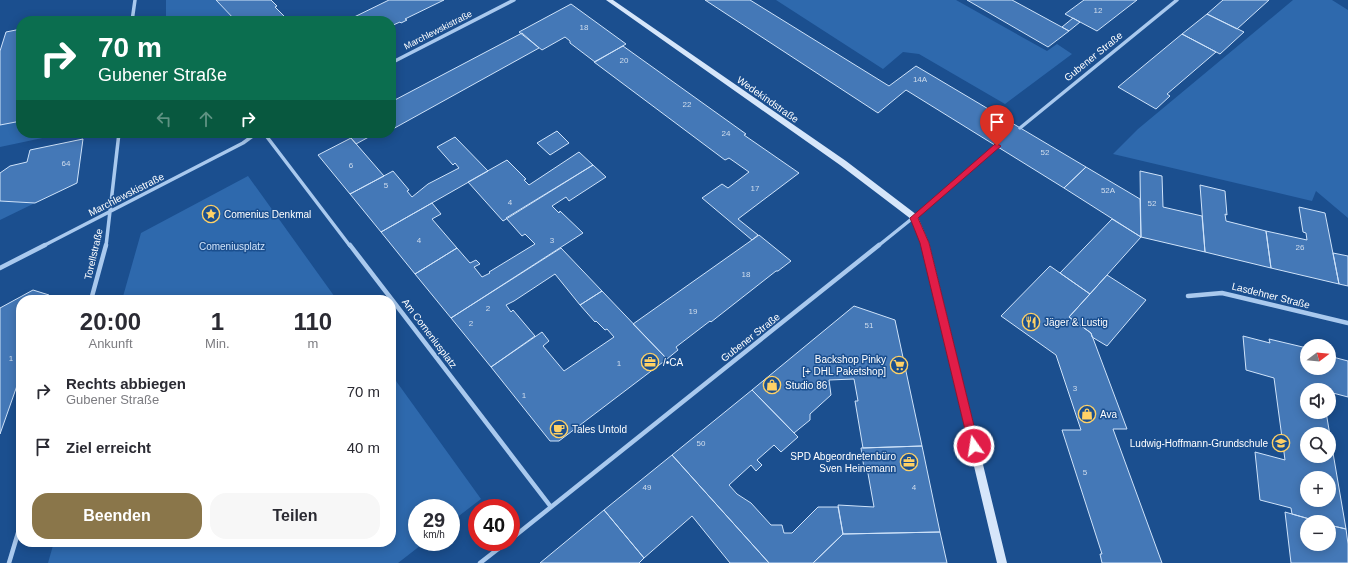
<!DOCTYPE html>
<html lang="de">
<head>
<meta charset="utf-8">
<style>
  body { margin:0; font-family:Arial,sans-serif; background:#f7f7f7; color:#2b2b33; height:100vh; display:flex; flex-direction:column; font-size:15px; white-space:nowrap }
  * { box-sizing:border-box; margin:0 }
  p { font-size:13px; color:#7c7c81 }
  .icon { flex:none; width:22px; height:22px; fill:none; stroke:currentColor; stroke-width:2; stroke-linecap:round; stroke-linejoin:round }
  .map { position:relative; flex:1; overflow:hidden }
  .side { position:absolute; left:16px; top:295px; width:380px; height:252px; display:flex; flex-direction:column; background:#fff; border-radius:16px; box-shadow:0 2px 10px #0003 }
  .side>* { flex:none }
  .banner { position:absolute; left:16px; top:16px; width:380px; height:122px; border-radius:16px; box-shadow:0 2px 10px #0003; background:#0b6e4f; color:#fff; overflow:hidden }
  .needle { width:26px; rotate:74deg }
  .buttons { position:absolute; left:1300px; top:339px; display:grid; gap:8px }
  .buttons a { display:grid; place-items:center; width:36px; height:36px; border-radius:50%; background:#fff; box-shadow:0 2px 10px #0003; font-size:20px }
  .speed { position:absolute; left:408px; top:499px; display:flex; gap:8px; font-size:20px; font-weight:700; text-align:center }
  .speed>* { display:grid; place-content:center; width:52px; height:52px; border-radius:50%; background:#fff; box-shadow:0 2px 10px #0003; line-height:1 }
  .speed small { font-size:10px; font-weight:400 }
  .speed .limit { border:6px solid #d22; background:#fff; color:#111 }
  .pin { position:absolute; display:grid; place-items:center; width:34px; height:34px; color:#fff; margin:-41px -17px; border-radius:50% 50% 50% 0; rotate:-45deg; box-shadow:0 0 4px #0007 }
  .pin .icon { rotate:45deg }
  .me { position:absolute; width:44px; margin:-22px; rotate:347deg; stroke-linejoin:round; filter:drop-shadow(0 0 3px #0008) }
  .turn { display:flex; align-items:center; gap:14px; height:84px; padding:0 16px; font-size:18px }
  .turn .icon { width:52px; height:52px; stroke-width:2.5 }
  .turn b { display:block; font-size:28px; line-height:34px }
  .lanes { display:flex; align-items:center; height:38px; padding:0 16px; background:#0003; justify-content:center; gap:20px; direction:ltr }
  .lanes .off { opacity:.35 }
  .eta { display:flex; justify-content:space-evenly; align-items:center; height:68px; text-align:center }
  .eta b { font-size:24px; font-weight:800; line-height:28px }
  .button { display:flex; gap:8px; margin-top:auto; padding:8px 16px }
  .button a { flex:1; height:46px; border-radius:16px; background:#8a764a; color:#fff; font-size:16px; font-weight:800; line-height:46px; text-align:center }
  .button a+a { background:#f7f7f7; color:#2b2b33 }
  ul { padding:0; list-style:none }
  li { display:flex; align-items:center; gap:12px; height:56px; padding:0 16px }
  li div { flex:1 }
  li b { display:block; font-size:15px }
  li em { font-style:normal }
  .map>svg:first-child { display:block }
  .green { fill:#2e69ad }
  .building { fill:#4478b7; stroke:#cfe3fa; fill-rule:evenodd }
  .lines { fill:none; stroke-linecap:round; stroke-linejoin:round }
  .lane { stroke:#a9c9ee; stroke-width:2.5 }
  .street-far1 { stroke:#a9c9ee; stroke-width:3.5 }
  .street { stroke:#a9c9ee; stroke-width:4.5 }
  .secondary { fill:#d6e6fa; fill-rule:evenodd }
  .route { fill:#e11d48; stroke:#92132f }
  .labels { text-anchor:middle; stroke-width:3; stroke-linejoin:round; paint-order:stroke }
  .number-label { font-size:8px; fill:#d0dded }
  .far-street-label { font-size:9px; fill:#fff; stroke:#1b4f8f }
  .street-label { font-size:10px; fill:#fff; stroke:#1b4f8f }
  .poi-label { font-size:10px; fill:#fff; stroke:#1b4f8f; text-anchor:start }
  .park-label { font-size:10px; fill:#cfe3fa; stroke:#1b4f8f }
</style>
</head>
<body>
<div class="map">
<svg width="1348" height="563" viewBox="0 0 1348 563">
  <rect width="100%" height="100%" fill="#1b4f8f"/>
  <path class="green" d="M166,0H216L236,21H166Z
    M776,0H956L1047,51L1057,44L1072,54L1005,104L919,54L903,52L883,69Z
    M1293,0H1332L1348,10V218L1316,191L1312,201L1113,154L1138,129Z
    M21,121V133H66L0,147V125Z
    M248,176L337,300H122L141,233Z
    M0,201L35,203L0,220Z
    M391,374L481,499L451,522V508H417V542H425L398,563H48L54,542H391Z"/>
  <path class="building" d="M216,0H271L277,6L275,7L286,18L279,21H236Z
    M389,0H444L405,19L407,20L401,23L400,22L391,26V21H346Z
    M705,0H750L889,86L916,66L1086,167L1064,188L906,90L878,113Z
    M967,0H1012L1069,31L1048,47Z
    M1084,0H1137L1097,31L1065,14Z
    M1223,0H1269L1237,29L1207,14Z
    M571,4L626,44L595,62L570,43V41L565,37L542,50L519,32Z
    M1207,14L1244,32L1220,54L1182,34Z
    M90,17L89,21H66Z
    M1073,18L1080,22L1069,31L1062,27Z
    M21,29V121L0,125V51L6,32Z
    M522,33L539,48L391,130V102Z
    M1182,34L1216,52L1167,94L1170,96L1156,109L1118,87Z
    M623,46L746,134L744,135L799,173L738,219L758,235L752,240L702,198L722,184L728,188L749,172L729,158L725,160L594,62Z
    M557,131L569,143L550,155L537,143Z
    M361,133H376L356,144L351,138Z
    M455,137L488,171L381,232L350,194L393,171L409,190L407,191L412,197L428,184L459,168L455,163L453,165L437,147Z
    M351,138L384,176L350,194L318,155Z
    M83,139L77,183L35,203L0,201V173L10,166L27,162L30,150Z
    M579,152L593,165L503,221L468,182L507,160L526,179L524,180L529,185Z
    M593,165L606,177L569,201L566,197L552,206L559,213L560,211L583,233L451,318L415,274L457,248L470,263L476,260L480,264L474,267L482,277L490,273L489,272L535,244L525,234L522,236L506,218Z
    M1086,167L1140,199L1141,237L1064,188Z
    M1140,171L1162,176L1163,207L1202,216L1205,252L1141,237Z
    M1200,185L1225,191L1227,215L1225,214L1226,221L1266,231L1271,268L1205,252Z
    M432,203L441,214L432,219L457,248L415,274L381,232Z
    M1299,207L1325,213L1339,284L1271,268L1266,231L1307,240L1306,233L1303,232Z
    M1112,219L1141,237L1090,294L1060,273Z
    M759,235L791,261L778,271H776L711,322L710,321L676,347L678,350L667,359L633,324Z
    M561,248L602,291L580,305L555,274L514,301L506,305L511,312L513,310L535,336L491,367L451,318Z
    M1333,253L1348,256V286L1339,284Z
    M1050,266L1090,294L1069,317L1091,333L1127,429H1113L1162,563H1102L1100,554H1102L1062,430H1081L1056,355L1001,316Z
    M1107,275L1146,300L1107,346L1092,337L1091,333L1069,317Z
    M33,290L49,295L48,300H21V378L19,380L0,434V308Z
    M602,291L667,359L559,441H550L491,367L542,332L549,341L543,346L564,371L614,337L607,329L605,330L596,321L595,322L580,305Z
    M854,306L895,320L922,446L863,448L855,401H858L854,379L829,380L831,395L810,414V420L794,433L752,390Z
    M1243,336L1270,343L1269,339L1307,348V368H1329V356L1348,361V397L1329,392V390H1307V412H1326L1346,529L1329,525V522H1320L1292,514L1291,508L1260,500L1255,452L1285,460L1274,378L1246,370ZM1307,434H1329V456H1307ZM1307,478H1329V500H1307Z
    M752,390L798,437L781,452L774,445L757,460L762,465L756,471L751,465L729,485L737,494L751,503L771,525H782L784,533H792L818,507H838L843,534L813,563H769L672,455Z
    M922,446L940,532L843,534L838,505L874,507L867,468H864L861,448Z
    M672,455L769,563H730L692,516L644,558L604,510Z
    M604,510L644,558L639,563H540Z
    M1285,512L1320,522H1307V544H1329V525L1346,529L1348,544V563H1291Z
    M940,532L947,563H813L843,534Z"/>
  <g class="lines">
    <path class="lane" d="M915,217L997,147"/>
    <path class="street-far1" d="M132,21L135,0
      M391,63L514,0
      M1020,128L1177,0
      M264,133L350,246
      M43,246L243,143L257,133
      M106,246L119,133
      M878,246L914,217"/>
    <path class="street" d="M350,245L551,507
      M0,268L45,245
      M1188,296L1222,293L1348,323
      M91,300L106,245
      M511,539L879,245
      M9,563L21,523
      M480,563L507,542"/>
    <path class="secondary" d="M606,0H613L846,161L917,215L929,243L1007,563H997L921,243L911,219L840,165Z"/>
  </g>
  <path class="route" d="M995,144H997L1001,146L918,218L929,243L979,446L978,450L974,451L971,450L969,446L920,243L910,218Z"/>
  <defs>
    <symbol id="sight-ring" viewBox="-11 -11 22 22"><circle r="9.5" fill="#1b4f8f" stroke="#ffd166" stroke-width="1.5"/><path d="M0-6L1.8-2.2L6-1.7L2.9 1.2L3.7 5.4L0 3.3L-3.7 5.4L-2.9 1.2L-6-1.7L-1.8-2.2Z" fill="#ffd166"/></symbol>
    <symbol id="restaurant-ring" viewBox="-11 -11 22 22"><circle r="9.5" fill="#1b4f8f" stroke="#ffd166" stroke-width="1.5"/><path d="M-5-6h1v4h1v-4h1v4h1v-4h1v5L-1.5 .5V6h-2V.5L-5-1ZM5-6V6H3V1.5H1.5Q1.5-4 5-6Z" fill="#ffd166"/></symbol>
    <symbol id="office-ring" viewBox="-11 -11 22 22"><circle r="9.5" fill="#1b4f8f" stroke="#ffd166" stroke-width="1.5"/><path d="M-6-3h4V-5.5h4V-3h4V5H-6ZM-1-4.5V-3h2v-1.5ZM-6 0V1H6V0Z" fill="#ffd166"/></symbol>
    <symbol id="supermarket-ring" viewBox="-11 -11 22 22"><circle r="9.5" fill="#1b4f8f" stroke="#ffd166" stroke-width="1.5"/><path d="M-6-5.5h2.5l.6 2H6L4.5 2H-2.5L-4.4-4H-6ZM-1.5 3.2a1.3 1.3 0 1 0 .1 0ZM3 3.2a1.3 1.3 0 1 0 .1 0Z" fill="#ffd166"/></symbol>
    <symbol id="shop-ring" viewBox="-11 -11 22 22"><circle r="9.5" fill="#1b4f8f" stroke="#ffd166" stroke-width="1.5"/><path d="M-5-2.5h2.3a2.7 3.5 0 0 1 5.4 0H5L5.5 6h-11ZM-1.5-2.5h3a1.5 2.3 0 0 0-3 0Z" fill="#ffd166"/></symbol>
    <symbol id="cafe-ring" viewBox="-11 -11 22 22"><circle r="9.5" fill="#1b4f8f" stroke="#ffd166" stroke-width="1.5"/><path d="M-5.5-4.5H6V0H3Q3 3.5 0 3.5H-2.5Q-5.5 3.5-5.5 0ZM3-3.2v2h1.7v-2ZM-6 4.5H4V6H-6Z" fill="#ffd166"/></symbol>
    <symbol id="school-ring" viewBox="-11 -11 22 22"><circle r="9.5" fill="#1b4f8f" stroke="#ffd166" stroke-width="1.5"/><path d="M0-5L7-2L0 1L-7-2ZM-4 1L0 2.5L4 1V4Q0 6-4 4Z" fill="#ffd166"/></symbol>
  </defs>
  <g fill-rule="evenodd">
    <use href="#sight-ring" x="201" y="204" width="20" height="20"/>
    <use href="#restaurant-ring" x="1021" y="312" width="20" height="20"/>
    <use href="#office-ring" x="640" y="352" width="20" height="20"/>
    <use href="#supermarket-ring" x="889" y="355" width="20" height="20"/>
    <use href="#shop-ring" x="762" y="375" width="20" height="20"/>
    <use href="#shop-ring" x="1077" y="404" width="20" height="20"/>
    <use href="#cafe-ring" x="549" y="419" width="20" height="20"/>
    <use href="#school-ring" x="1271" y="433" width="20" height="20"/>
    <use href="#office-ring" x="899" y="452" width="20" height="20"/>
  </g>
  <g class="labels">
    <g class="number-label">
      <text x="1098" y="13">12</text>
      <text x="584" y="30">18</text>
      <text x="624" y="63">20</text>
      <text x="920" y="82">14A</text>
      <text x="687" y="107">22</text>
      <text x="726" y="136">24</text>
      <text x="1045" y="155">52</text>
      <text x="66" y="166">64</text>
      <text x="351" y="168">6</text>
      <text x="386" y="188">5</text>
      <text x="755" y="191">17</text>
      <text x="1108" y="193">52A</text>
      <text x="510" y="205">4</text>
      <text x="1152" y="206">52</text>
      <text x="419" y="243">4</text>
      <text x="552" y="243">3</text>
      <text x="1300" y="250">26</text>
      <text x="746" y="277">18</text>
      <text x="488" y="311">2</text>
      <text x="693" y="314">19</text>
      <text x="471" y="326">2</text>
      <text x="869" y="328">51</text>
      <text x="11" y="361">1</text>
      <text x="619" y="366">1</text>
      <text x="1075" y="391">3</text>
      <text x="524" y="398">1</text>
      <text x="701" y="446">50</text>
      <text x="1085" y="475">5</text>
      <text x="647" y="490">49</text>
      <text x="914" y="490">4</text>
    </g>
    <g class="far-street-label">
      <text transform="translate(438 30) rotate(-27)" y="3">Marchlewskistraße</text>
    </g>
    <g class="street-label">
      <text transform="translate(1093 56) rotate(-39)" y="4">Gubener Straße</text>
      <text transform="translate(768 99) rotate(35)" y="4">Wedekindstraße</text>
      <text transform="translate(126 194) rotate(-27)" y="4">Marchlewskistraße</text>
      <text transform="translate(93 254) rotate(-77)" y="4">Torellstraße</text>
      <text transform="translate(1271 295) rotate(14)" y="4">Lasdehner Straße</text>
      <text transform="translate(430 333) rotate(53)" y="4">Am Comeniusplatz</text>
      <text transform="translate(750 337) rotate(-38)" y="4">Gubener Straße</text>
    </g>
    <g class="poi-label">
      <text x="224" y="218">Comenius Denkmal</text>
      <text x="1044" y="326">Jäger &amp; Lustig</text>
      <text x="886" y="363" text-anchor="end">Backshop Pinky<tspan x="886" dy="12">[+ DHL Paketshop]</tspan></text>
      <text x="663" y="366">/•CA</text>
      <text x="785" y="389">Studio 86</text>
      <text x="1100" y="418">Ava</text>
      <text x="572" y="433">Tales Untold</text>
      <text x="1268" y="447" text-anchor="end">Ludwig-Hoffmann-Grundschule</text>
      <text x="896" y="460" text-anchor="end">SPD Abgeordnetenbüro<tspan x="896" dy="12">Sven Heinemann</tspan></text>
    </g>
    <g class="park-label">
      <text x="232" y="250">Comeniusplatz</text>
    </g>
  </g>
</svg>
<div class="buttons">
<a><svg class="needle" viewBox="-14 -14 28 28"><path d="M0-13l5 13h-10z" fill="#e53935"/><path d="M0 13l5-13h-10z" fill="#7c7c81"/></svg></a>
<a><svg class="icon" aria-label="sound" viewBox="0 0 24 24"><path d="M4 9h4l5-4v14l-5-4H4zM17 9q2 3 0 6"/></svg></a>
<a><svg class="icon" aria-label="search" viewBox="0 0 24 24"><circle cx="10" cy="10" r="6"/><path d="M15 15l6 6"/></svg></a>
<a>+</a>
<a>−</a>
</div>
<div class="speed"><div>29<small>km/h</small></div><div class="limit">40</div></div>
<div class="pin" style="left:997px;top:146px;background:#d93025"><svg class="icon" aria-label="arrive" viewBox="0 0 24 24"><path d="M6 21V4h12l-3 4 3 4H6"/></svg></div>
<svg class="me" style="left:974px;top:446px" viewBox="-20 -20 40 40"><circle r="17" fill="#e11d48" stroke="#fff" stroke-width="3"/><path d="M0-11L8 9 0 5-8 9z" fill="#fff"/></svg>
<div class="banner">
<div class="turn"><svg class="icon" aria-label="right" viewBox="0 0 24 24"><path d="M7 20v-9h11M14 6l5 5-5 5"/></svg><div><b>70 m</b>Gubener Straße</div></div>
<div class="lanes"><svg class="icon off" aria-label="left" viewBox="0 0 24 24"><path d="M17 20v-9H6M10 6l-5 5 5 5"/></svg><svg class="icon off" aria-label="ahead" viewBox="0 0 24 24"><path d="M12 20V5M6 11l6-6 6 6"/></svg><svg class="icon" aria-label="right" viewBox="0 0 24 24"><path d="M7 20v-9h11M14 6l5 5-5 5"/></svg></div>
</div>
<section class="side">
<div class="eta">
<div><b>20:00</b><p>Ankunft</p></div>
<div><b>1</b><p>Min.</p></div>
<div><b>110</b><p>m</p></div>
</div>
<ul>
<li><svg class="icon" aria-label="right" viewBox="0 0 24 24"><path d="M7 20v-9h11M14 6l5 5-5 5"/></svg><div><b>Rechts abbiegen</b><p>Gubener Straße</p></div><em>70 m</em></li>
<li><svg class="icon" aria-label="arrive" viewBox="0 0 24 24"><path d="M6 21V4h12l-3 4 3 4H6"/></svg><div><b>Ziel erreicht</b></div><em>40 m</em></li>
</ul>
<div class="button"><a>Beenden</a><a>Teilen</a></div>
</section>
</div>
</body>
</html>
